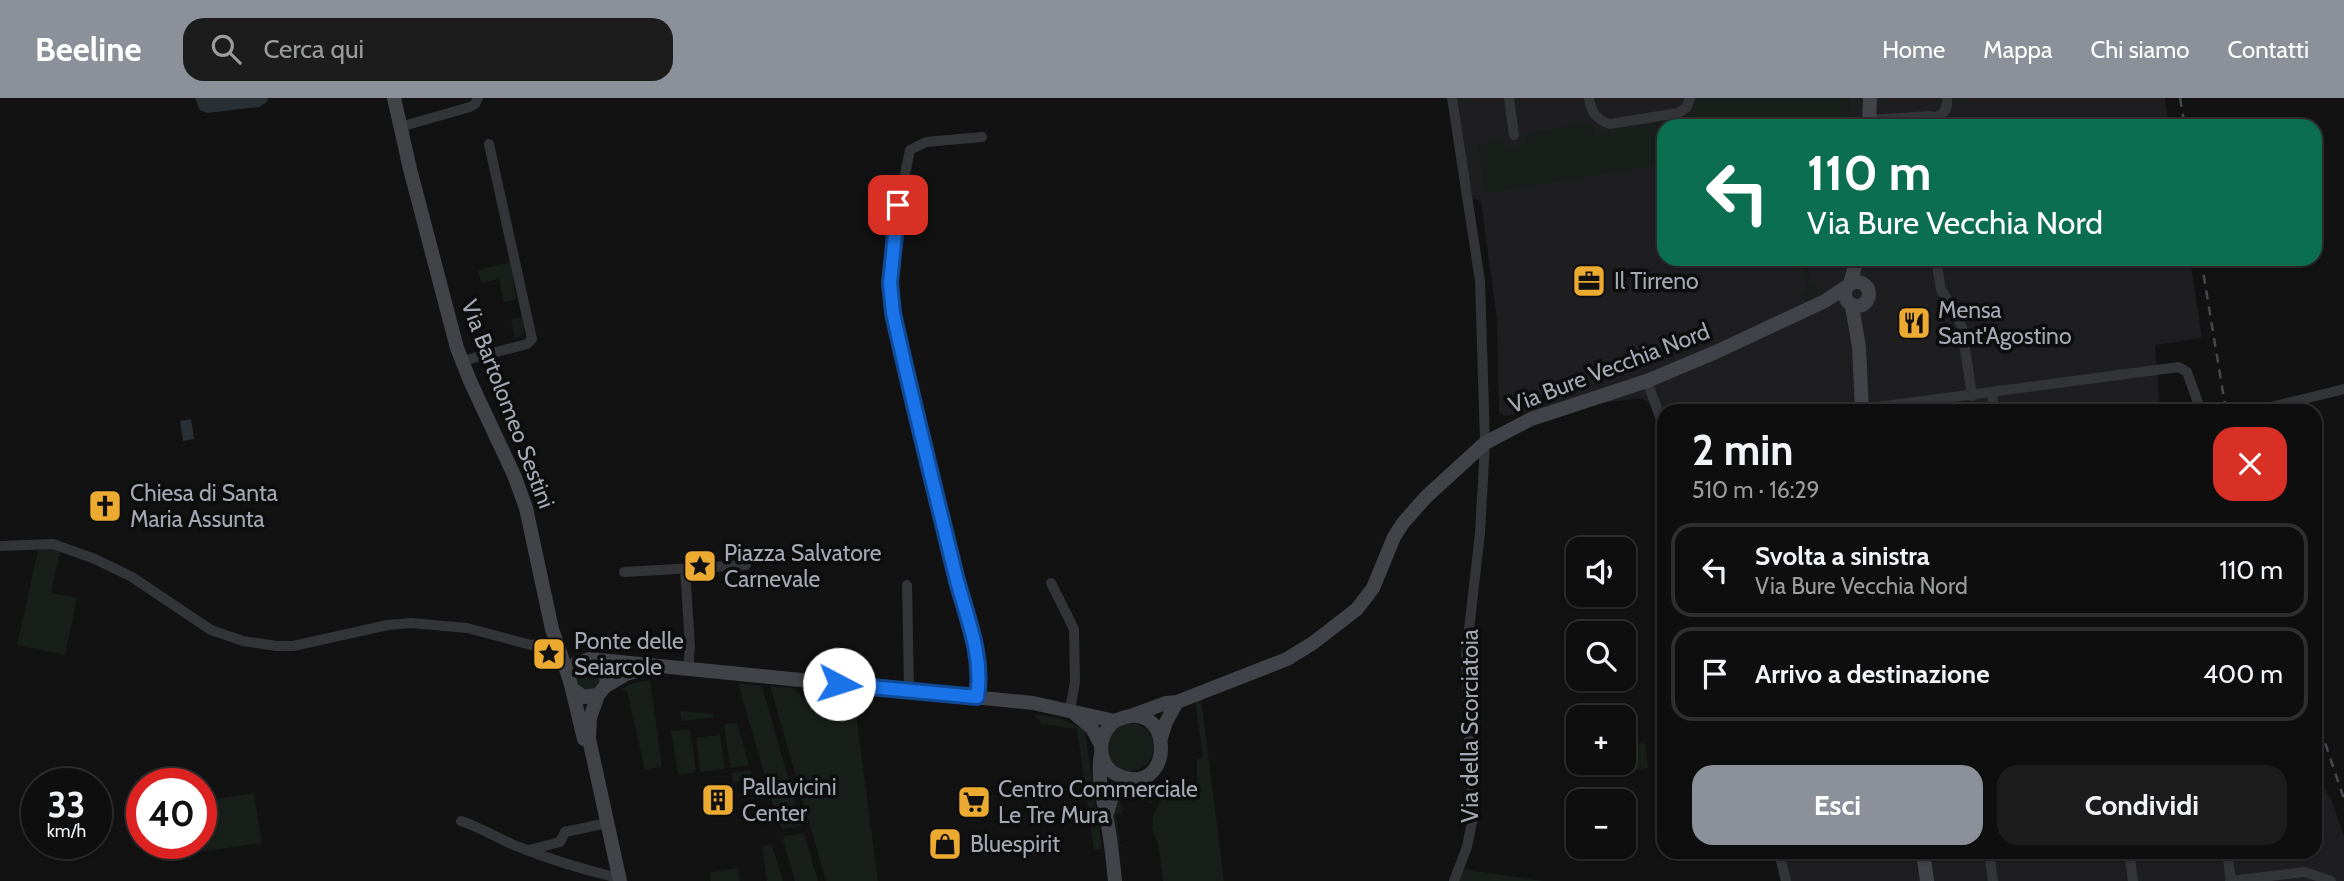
<!DOCTYPE html>
<html lang="it">
<head>
<meta charset="utf-8">
<style>
  body { margin:0; font-family:Cabin,sans-serif; background:#1c1c1c; color:#f1f3f6; height:100vh; display:flex; flex-direction:column; font-size:26px; white-space:nowrap }
  * { box-sizing:border-box; margin:0 }
  p { font-size:23px; color:#9b9c9e }
  .icon { flex:none; width:38px; height:38px; fill:none; stroke:currentColor; stroke-width:2; stroke-linecap:round; stroke-linejoin:round }
  .map { position:relative; flex:1; overflow:hidden }
  .details { position:absolute; left:1657px; top:306px; width:665px; height:455px; display:flex; flex-direction:column; background:#0e0e0e; border-radius:21px; box-shadow:0 2px 5px #0004,0 0 0 2px #2e2e2e }
  .details>* { flex:none }
  .guide { position:absolute; left:1657px; top:21px; width:665px; height:147px; border-radius:21px; box-shadow:0 2px 5px #0004,0 0 0 2px #2e2e2e; background:#0b6e4f; color:#fff; overflow:hidden }
  .tools { position:absolute; left:1566px; top:439px; display:grid; gap:14px }
  .tools a { display:grid; place-items:center; width:70px; height:70px; border-radius:14px; background:#0e0e0e; box-shadow:0 2px 5px #0004,0 0 0 2px #2e2e2e; font-size:35px }
  .speed { position:absolute; left:21px; top:670px; display:flex; gap:14px; font-size:35px; font-weight:700; text-align:center }
  .speed>* { display:grid; place-content:center; width:91px; height:91px; border-radius:50%; background:#0e0e0e; box-shadow:0 2px 5px #0004,0 0 0 2px #2e2e2e; line-height:1 }
  .speed small { font-size:18px; font-weight:400 }
  .speed .limit { border:10px solid #d22; background:#fff; color:#111 }
  .pin { position:absolute; display:grid; place-items:center; width:60px; height:60px; color:#fff; margin:-30px; border-radius:14px; box-shadow:0 4px 10px #0006 }
  .me { position:absolute; width:77px; margin:-38px; rotate:95deg; stroke-linejoin:round; filter:drop-shadow(0 0 5px #0008) }
  .turn { display:flex; align-items:center; gap:24px; height:147px; padding:0 35px; font-size:32px }
  .turn .icon { width:91px; height:91px; stroke-width:2.5 }
  .turn b { display:block; font-size:49px; line-height:60px }
  .round { display:grid; place-items:center; flex:none; width:74px; height:74px; border-radius:21px; background:#1c1c1c }
  .head { display:flex; align-items:center; justify-content:space-between; height:119px; padding:0 35px }
  h1 { font-size:42px; font-weight:700; line-height:52px }
  .primary-button { display:flex; gap:14px; margin-top:auto; padding:14px 35px }
  .primary-button a { flex:1; height:80px; border-radius:21px; background:#8c9099; color:#fff; font-size:28px; font-weight:700; line-height:80px; text-align:center }
  .primary-button a+a { background:#1c1c1c; color:#f1f3f6 }
  ul { padding:0; list-style:none }
  li { display:flex; align-items:center; gap:21px; height:94px; margin:0 14px 10px; padding:0 21px; border:4px solid #2e2e2e; border-radius:21px }
  li div { flex:1 }
  li b { display:block; font-size:26px }
  li em { font-style:normal }
  header { display:flex; align-items:center; gap:42px; box-sizing:border-box; height:98px; padding:0 35px; background:#8c9099; color:#fff }
  header strong { font-size:33px }
  nav { display:flex; gap:38px; margin-inline-start:auto; font-size:24px }
  .search { width:490px; height:63px; background:#1c1c1c; display:flex; align-items:center; gap:18px; box-sizing:border-box; padding:0 24px; border-radius:21px; color:#9b9c9e; font-size:26px }
  .map>svg:first-child { display:block }
  .built { fill:#1e1e20 }
  .green { fill:#181e19 }
  .water { fill:#283036 }
  .lines { fill:none; stroke-linecap:round; stroke-linejoin:round }
  .street { stroke:#333438; stroke-width:10 }
  .secondary { stroke:#414348; stroke-width:14 }
  .rail { stroke:#46484d; stroke-width:2.5; stroke-dasharray:9 7; stroke-linecap:butt }
  .route-casing { stroke:#114b97; stroke-width:18 }
  .route { stroke:#1a73e8; stroke-width:12 }
  .labels { text-anchor:middle; stroke-width:7; stroke-linejoin:round; paint-order:stroke }
  .poi-label { font-size:23px; fill:#a3a8b3; stroke:#0d0d0e; text-anchor:start }
  .street-label { font-size:23px; fill:#a3a8b3; stroke:#0d0d0e }
</style>
</head>
<body>
<header>
<strong>Beeline</strong>
<div class="search"><svg class="icon" aria-label="search" viewBox="0 0 24 24"><circle cx="10" cy="10" r="6"/><path d="M15 15l6 6"/></svg>Cerca qui</div>
<nav><a>Home</a><a>Mappa</a><a>Chi siamo</a><a>Contatti</a></nav>
</header>
<div class="map">
<svg width="2344" height="783" viewBox="0 0 2344 783">
  <rect width="100%" height="100%" fill="#121213"/>
  <path class="built" d="M1448,0H2165L2169,28H1664V161H2190L2202,240L2155,247L2160,313H1664V343L1651,305L1641,300L1504,318L1499,314L1497,221L1481,103L1463,97Z
    M2315,675L2331,701L2344,738V783H1782L1774,754H2315Z"/>
  <path class="green" d="M1697,0H1850V28H1664V66L1485,95L1478,46L1501,42L1508,49L1517,50L1525,45L1528,35L1592,25L1594,38L1615,35V30L1689,18Z
    M1802,161H1808L1811,183L1816,186L1819,199L1806,204L1800,197L1807,190Z
    M511,164L516,202L504,204L499,181L481,185L478,172Z
    M523,219L524,235L515,241L511,221Z
    M39,448L61,452L51,495L77,500L65,557L17,547Z
    M575 580a13 13 0 1 1 26 0a13 13 0 1 1-26 0Z
    M650,582L662,669L645,672L627,593L620,592L633,585Z
    M738,585L762,588L802,728L783,731L779,727Z
    M770,588L793,590L807,603L861,608L862,615L856,616L878,783H826Z
    M1201,601L1224,783H1163L1158,745L1152,731L1153,718L1165,693L1197,685V661L1203,660L1195,602Z
    M680,613L713,616L714,619L682,623Z
    M1034,616L1062,621L1085,632L1102,751L1094,752L1077,631L1042,626Z
    M1106 649a24 24 0 1 1 48 0a24 24 0 1 1-48 0Z
    M737,625L749,667L730,670L724,626Z
    M690,631L696,674L678,677L671,633Z
    M720,637L725,671L700,674L696,640Z
    M1645,645L1648,670L1595,676L1594,665H1624V647Z
    M750,672L753,681L733,684L731,675Z
    M1152,677C1160,689 1158,695 1150,707L1147,696L1120,700L1122,715L1116,716L1120,746L1127,747L1119,748L1113,713L1122,692Z
    M729,694L730,707L703,711L701,698Z
    M254,695L262,745L185,756L183,746H201V703Z
    M804,735L818,783H795L783,743L784,738Z
    M772,747L783,783H767L762,748Z
    M738,770L740,783H711L710,774Z
    M1461,771L1545,783H1459Z"/>
  <path class="water" d="M195,0H268L267,4L259,9L207,15L200,12Z
    M191,321L194,341L183,343L180,323Z"/>
  <g class="lines">
    <path class="street" d="M1452,0L1480,183L1485,345L1480,435L1466,558L1473,719L1467,749L1454,783
      M1509,0L1514,37
      M1589,0C1591,13 1596,22 1610,26L1678,15L1687,9L1690,0
      M1934,20C1944,17 1948,10 1947,0
      M1870,22L1930,18L1934,20L1937,28
      M400,29L470,9L475,6L478,0
      M1936,161L1941,192L1956,214L1962,230L1972,298
      M462,263L527,246L532,241L489,46
      M1647,283L1664,330
      M1992,295L1994,313
      M1862,311L2179,269L2187,274L2201,313
      M2255,313L2344,291
      M0,448L53,446L95,461L132,479L211,532L243,543L276,548H293L388,527L411,525L467,530L531,547L556,544
      M685,471L690,548L688,571
      M624,474L746,467
      M1051,485L1074,531L1075,584L1070,612
      M907,487L909,592
      M977,599L980,578L979,563L957,484L893,215L890,185L896,120L910,52L926,44L982,39
      M461,723C482,730 497,740 516,748C549,761 584,772 619,780
      M529,752L560,744L565,734L607,725
      M1989,754L1993,783
      M2129,754L2133,783
      M2227,754L2231,783
      M1779,755L1786,783
      M1780,759L1814,754
      M2230,783L2305,774L2331,783"/>
    <path class="secondary" d="M394,0L410,71L457,250L470,283L514,377L526,410L552,531L569,580
      M1869,28L1870,0
      M1845 196a12 12 0 1 1 24 0a12 12 0 1 1-24 0Z
      M1850,186L1857,161
      M1852,208L1859,249L1862,313
      M595,562L605,571L607,586L598,597L584,599L572,591L569,580L575,566L589,561L1033,605L1115,623C1173,594 1177,697 1122,679C1096,670 1095,638 1115,623
      M606,588L626,576L649,570
      M572,591L584,641
      M598,597L590,620L589,641L620,783
      M1074,615L1092,630L1101,647
      M1130,618L1166,605L1177,604L1287,561L1313,545L1357,511L1373,490L1394,439L1403,425L1426,399L1485,345L1531,321L1647,283L1716,254L1825,203L1846,189
      M1161,640L1166,624L1177,604
      M1101,656C1097,680 1103,700 1107,722C1111,742 1113,763 1115,783
      M1107,715L1112,698L1130,681
      M1923,754L1927,783"/>
    <path class="rail" d="M2180,0L2185,28
      M2201,161L2226,313
      M2315,615L2344,701"/>
  </g>
  <g class="lines">
    <defs>
      <path id="route" d="M839,586L977,599C984,556 965,516 955,475C934,388 912,302 893,215L890,185L898,107"/>
    </defs>
    <use href="#route" class="route-casing"/>
    <use href="#route" class="route"/>
  </g>
  <defs>
    <symbol id="office-square" viewBox="-11 -11 22 22"><rect x="-9" y="-9" width="18" height="18" rx="4" fill="#ecab30" stroke="#0d0d0e"/><path d="M-6-3h4V-5.5h4V-3h4V5H-6ZM-1-4.5V-3h2v-1.5ZM-6 0V1H6V0Z" fill="#111"/></symbol>
    <symbol id="restaurant-square" viewBox="-11 -11 22 22"><rect x="-9" y="-9" width="18" height="18" rx="4" fill="#ecab30" stroke="#0d0d0e"/><path d="M-5-6h1v4h1v-4h1v4h1v-4h1v5L-1.5 .5V6h-2V.5L-5-1ZM5-6V6H3V1.5H1.5Q1.5-4 5-6Z" fill="#111"/></symbol>
    <symbol id="church-square" viewBox="-11 -11 22 22"><rect x="-9" y="-9" width="18" height="18" rx="4" fill="#ecab30" stroke="#0d0d0e"/><path d="M-1.2-6h2.4v3.5h3.3v2.4h-3.3V6h-2.4V-.1h-3.3v-2.4h3.3Z" fill="#111"/></symbol>
    <symbol id="sight-square" viewBox="-11 -11 22 22"><rect x="-9" y="-9" width="18" height="18" rx="4" fill="#ecab30" stroke="#0d0d0e"/><path d="M0-6L1.8-2.2L6-1.7L2.9 1.2L3.7 5.4L0 3.3L-3.7 5.4L-2.9 1.2L-6-1.7L-1.8-2.2Z" fill="#111"/></symbol>
    <symbol id="building-square" viewBox="-11 -11 22 22"><rect x="-9" y="-9" width="18" height="18" rx="4" fill="#ecab30" stroke="#0d0d0e"/><path d="M-4-6H4V6H1V3H-1V6H-4ZM-2.5-4.3h1.7v1.8h-1.7ZM.8-4.3h1.7v1.8H.8ZM-2.5-1h1.7V.8h-1.7ZM.8-1h1.7V.8H.8Z" fill="#111"/></symbol>
    <symbol id="supermarket-square" viewBox="-11 -11 22 22"><rect x="-9" y="-9" width="18" height="18" rx="4" fill="#ecab30" stroke="#0d0d0e"/><path d="M-6-5.5h2.5l.6 2H6L4.5 2H-2.5L-4.4-4H-6ZM-1.5 3.2a1.3 1.3 0 1 0 .1 0ZM3 3.2a1.3 1.3 0 1 0 .1 0Z" fill="#111"/></symbol>
    <symbol id="shop-square" viewBox="-11 -11 22 22"><rect x="-9" y="-9" width="18" height="18" rx="4" fill="#ecab30" stroke="#0d0d0e"/><path d="M-5-2.5h2.3a2.7 3.5 0 0 1 5.4 0H5L5.5 6h-11ZM-1.5-2.5h3a1.5 2.3 0 0 0-3 0Z" fill="#111"/></symbol>
  </defs>
  <g fill-rule="evenodd">
    <use href="#office-square" x="1570" y="164" width="38" height="38"/>
    <use href="#restaurant-square" x="1895" y="206" width="38" height="38"/>
    <use href="#church-square" x="86" y="389" width="38" height="38"/>
    <use href="#sight-square" x="681" y="449" width="38" height="38"/>
    <use href="#sight-square" x="530" y="537" width="38" height="38"/>
    <use href="#building-square" x="699" y="683" width="38" height="38"/>
    <use href="#supermarket-square" x="955" y="685" width="38" height="38"/>
    <use href="#shop-square" x="926" y="727" width="38" height="38"/>
  </g>
  <g class="labels">
    <g class="poi-label">
      <text x="1614" y="191">Il Tirreno</text>
      <text x="1938" y="220">Mensa<tspan x="1938" dy="26">Sant'Agostino</tspan></text>
      <text x="130" y="403">Chiesa di Santa<tspan x="130" dy="26">Maria Assunta</tspan></text>
      <text x="724" y="463">Piazza Salvatore<tspan x="724" dy="26">Carnevale</tspan></text>
      <text x="574" y="551">Ponte delle<tspan x="574" dy="26">Seiarcole</tspan></text>
      <text x="742" y="697">Pallavicini<tspan x="742" dy="26">Center</tspan></text>
      <text x="998" y="699">Centro Commerciale<tspan x="998" dy="26">Le Tre Mura</tspan></text>
      <text x="970" y="754">Bluespirit</text>
    </g>
    <g class="street-label">
      <text transform="translate(1609 270) rotate(-21)" y="8">Via Bure Vecchia Nord</text>
      <text transform="translate(508 306) rotate(69)" y="8">Via Bartolomeo Sestini</text>
      <text transform="translate(1470 628) rotate(-90)" y="8">Via della Scorciatoia</text>
    </g>
  </g>
</svg>
<div class="tools">
<a><svg class="icon" aria-label="sound" viewBox="0 0 24 24"><path d="M4 9h4l5-4v14l-5-4H4zM17 9q2 3 0 6"/></svg></a>
<a><svg class="icon" aria-label="search" viewBox="0 0 24 24"><circle cx="10" cy="10" r="6"/><path d="M15 15l6 6"/></svg></a>
<a>+</a>
<a>−</a>
</div>
<div class="speed"><div>33<small>km/h</small></div><div class="limit">40</div></div>
<div class="pin" style="left:898px;top:107px;background:#d93025"><svg class="icon" aria-label="arrive" viewBox="0 0 24 24"><path d="M6 21V4h12l-3 4 3 4H6"/></svg></div>
<svg class="me" style="left:839px;top:586px" viewBox="-20 -20 40 40"><circle r="19" fill="#fff"/><path d="M0-13L10 11 0 6-10 11z" fill="#1a73e8"/></svg>
<div class="guide">
<div class="turn"><svg class="icon" aria-label="left" viewBox="0 0 24 24"><path d="M17 20v-9H6M10 6l-5 5 5 5"/></svg><div><b>110 m</b>Via Bure Vecchia Nord</div></div>
</div>
<section class="details">
<div class="head"><div><h1>2 min</h1><p>510 m · 16:29</p></div><a class="round" style="background:#d93025;color:#fff"><svg class="icon" aria-label="close" viewBox="0 0 24 24"><path d="M6 6l12 12M18 6L6 18"/></svg></a></div>
<ul>
<li><svg class="icon" aria-label="left" viewBox="0 0 24 24"><path d="M17 20v-9H6M10 6l-5 5 5 5"/></svg><div><b>Svolta a sinistra</b><p>Via Bure Vecchia Nord</p></div><em>110 m</em></li>
<li><svg class="icon" aria-label="arrive" viewBox="0 0 24 24"><path d="M6 21V4h12l-3 4 3 4H6"/></svg><div><b>Arrivo a destinazione</b></div><em>400 m</em></li>
</ul>
<div class="primary-button"><a>Esci</a><a>Condividi</a></div>
</section>
</div>
</body>
</html>
